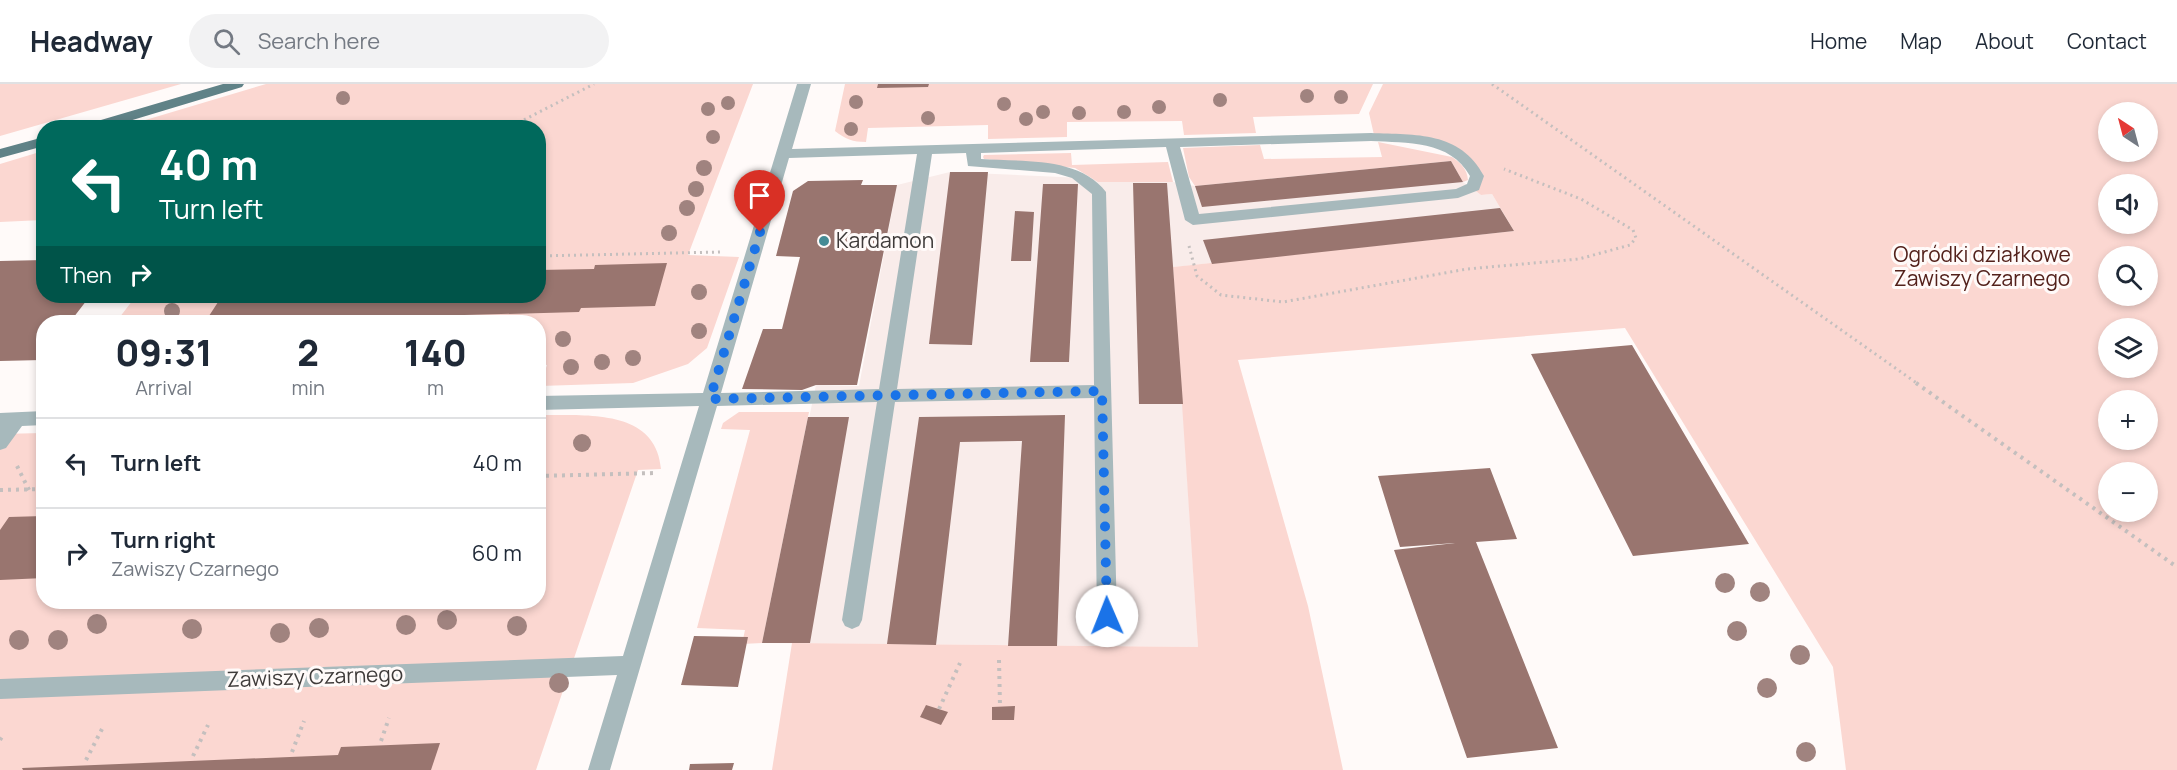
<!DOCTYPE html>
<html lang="en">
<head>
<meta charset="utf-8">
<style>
  body { margin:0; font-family:Manrope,sans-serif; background:#f2f2f3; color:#1f2937; height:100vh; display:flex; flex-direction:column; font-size:22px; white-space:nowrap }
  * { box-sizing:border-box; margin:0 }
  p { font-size:20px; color:#747a83 }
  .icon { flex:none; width:33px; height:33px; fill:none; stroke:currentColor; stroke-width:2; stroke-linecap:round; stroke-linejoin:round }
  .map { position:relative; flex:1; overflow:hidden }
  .side { position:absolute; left:36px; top:231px; width:510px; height:294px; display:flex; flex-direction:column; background:#fff; border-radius:24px; box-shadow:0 3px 9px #0003 }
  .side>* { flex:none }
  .hud { position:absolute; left:36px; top:36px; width:510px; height:183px; border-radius:24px; box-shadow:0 3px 9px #0003; background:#00695c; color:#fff; overflow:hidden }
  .needle { width:39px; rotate:324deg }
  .tools { position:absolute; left:2098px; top:18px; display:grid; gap:12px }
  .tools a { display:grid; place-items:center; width:60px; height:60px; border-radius:50%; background:#fff; box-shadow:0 3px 9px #0003; font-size:30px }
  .pin { position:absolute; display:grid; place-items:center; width:51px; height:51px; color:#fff; margin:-62px -26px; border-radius:50% 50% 50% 0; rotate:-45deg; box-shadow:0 0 6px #0007 }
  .pin .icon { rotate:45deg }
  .me { position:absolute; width:66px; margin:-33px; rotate:359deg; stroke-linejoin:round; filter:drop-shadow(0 0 4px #0008) }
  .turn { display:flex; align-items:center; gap:21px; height:126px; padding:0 24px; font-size:27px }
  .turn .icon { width:78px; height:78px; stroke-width:2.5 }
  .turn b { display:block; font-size:42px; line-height:51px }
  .then { display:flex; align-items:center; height:57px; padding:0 24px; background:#0003; gap:12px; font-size:22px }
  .eta { display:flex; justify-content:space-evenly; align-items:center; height:102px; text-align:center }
  .eta b { font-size:36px; font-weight:800; line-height:42px }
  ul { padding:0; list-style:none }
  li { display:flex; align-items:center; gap:18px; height:90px; padding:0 24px; border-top:2px solid #e0e1e3 }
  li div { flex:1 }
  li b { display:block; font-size:22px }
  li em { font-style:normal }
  header { display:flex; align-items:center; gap:36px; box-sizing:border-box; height:84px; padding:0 30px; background:#fff; border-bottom:2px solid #e0e1e3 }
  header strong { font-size:28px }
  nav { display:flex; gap:33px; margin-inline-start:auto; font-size:21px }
  .search { width:420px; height:54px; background:#f2f2f3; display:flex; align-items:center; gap:15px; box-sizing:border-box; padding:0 21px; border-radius:33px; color:#747a83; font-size:22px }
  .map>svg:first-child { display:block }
  .built { fill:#f9ecea }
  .green { fill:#fbd7d1; fill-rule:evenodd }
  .building { fill:#99756f }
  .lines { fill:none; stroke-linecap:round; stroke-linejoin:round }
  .path-far1 { stroke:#c4bfbe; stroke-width:3; stroke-dasharray:2 4; stroke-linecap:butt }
  .path { stroke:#c4bfbe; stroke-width:4; stroke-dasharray:3 5; stroke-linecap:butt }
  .street { fill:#a7b9bc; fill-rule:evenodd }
  .primary { fill:#608287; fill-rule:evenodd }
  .tree { fill:#a0837f }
  .route { stroke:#1a73e8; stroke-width:10; stroke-dasharray:0 18 }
  .poi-dot { fill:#458b95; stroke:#fffaf9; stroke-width:2 }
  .labels { text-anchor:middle; stroke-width:6; stroke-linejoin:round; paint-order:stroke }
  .poi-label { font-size:21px; fill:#3f3b3a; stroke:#fffaf9; text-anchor:start }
  .park-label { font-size:21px; fill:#53211b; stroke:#fffaf9 }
  .street-label { font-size:21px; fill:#3f3b3a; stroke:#fffaf9 }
</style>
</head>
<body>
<header>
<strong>Headway</strong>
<div class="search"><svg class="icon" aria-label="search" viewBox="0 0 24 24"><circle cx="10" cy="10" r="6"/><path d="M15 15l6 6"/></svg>Search here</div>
<nav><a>Home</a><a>Map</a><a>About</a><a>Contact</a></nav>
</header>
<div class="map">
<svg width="2177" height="686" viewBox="0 0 2177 686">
  <rect width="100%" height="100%" fill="#fffaf9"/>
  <path class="built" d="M1451,77L1463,98L1481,111L1492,110L1514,147L1174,183L1198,563L762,559L816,301L859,302L897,101L950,88L1173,98L1195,102Z"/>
  <path class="green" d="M0,0H181L0,52Z
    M266,0H753L688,171L739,173L707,264L688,280L633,299L540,302L547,281L539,280L538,238H116L136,212H538V44L122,43Z
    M845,0H1373L1359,30L1253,33L1256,49L1184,51L1182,37L1067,38V53L988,55V41L868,44L866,58C853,58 845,55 835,47Z
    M1383,0H2177V686H1846L1833,583L1625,244L1238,276L1308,522L1343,686H772L792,559L1198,563L1173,183L1514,147L1492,110L1481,111L1473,105L1476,104L1461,67L1374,51L1369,29ZM2109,28H2148V68H2109ZM2109,100H2148V140H2109ZM2109,172H2148V212H2109ZM2109,244H2148V284H2109ZM2109,316H2148V356H2109ZM2109,388H2148V428H2109Z
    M1378,58L1452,73C1461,79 1467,85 1468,96L1463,98L1451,77L1195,102L1189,93L1183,64L1260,61L1264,75L1382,73Z
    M43,67V136L0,138V80Z
    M1071,69L1072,81L1168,78L1173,98H1098L1075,84L984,75L983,73L984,71Z
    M739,328H809L762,559L742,560L745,546L697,544L750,346L721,345L723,339Z
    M539,331C582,332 656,323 661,385L638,386L536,686H0V350L43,349L44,518H538Z"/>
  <path class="building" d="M878,0H929L928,3L877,4Z
    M1451,77L1463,98L1202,123L1195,102Z
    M950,88H988L972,261L929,260Z
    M863,96L861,101H897L857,301H816L802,306L742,305L763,245H782L800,173L776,172L793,107L808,97Z
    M1133,99H1167L1183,320H1139Z
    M1043,100H1078L1069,278H1030Z
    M1500,124L1514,147L1212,180L1203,156Z
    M1015,127L1034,128L1031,177H1011Z
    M44,176V212H90L70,238H44L42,276L0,277V177Z
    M667,179L655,222L581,224L579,228L205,238L222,212H538V186L594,185L595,181Z
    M1632,261L1749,460L1633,472L1531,270Z
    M1065,331L1057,562H1008L1022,357L960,358L936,561L887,560L919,333Z
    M808,333H849L810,559H762Z
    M1490,384L1517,455L1476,458L1558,664L1467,674L1394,466L1455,459L1400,463L1378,392Z
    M44,432V494L0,496V446L9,433Z
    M694,552L748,553L738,603L681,601Z
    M926,621L948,628L941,641L920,633Z
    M1015,622L1014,636H992V623Z
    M440,659L431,686H23L22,684L338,671L341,663Z
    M734,679L732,686H689L690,680Z"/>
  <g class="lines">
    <path class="path-far1" d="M1492,0L1918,300
      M508,44L594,0
      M1189,162L1197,192L1221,211L1283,218L1467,185L1579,175L1630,161L1636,154L1633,146L1581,115L1504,85
      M538,172L721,168"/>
    <path class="path" d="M1916,299L2177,483
      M17,382L29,406
      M538,392L655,389
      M0,406L44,405
      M999,576L1000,622
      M939,625L960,579
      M0,656L4,649
      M381,657L389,634
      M292,668L304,637
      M193,672L208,641
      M86,676L102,645"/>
    <path class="street" d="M797,0H811L792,65L1371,49C1416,51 1460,47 1484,92L1479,106L1458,114L1193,141L1185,136L1166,63L981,69V75C1021,78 1079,72 1106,108L1117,532L1114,538L1107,541L1100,538L1097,532L1094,314L895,318L862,536L859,542L852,545L845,542L842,536L877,318L717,322L610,686H588L617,591L0,615V595L623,572L699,322L538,326V312L703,309ZM1371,57C1407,59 1450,56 1470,92L1467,100L1456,105L1199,130L1180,63ZM966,69L968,82L1055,89L1072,94L1092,110L1094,301L897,305L932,70ZM917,70L879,305L721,309L789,74Z
      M44,327V341L22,342L6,364L0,366V329Z"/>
    <path class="primary" d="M223,0H244L242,3L106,44H82L84,41Z
      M44,53V62L0,74V65Z"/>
  </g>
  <g class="tree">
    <circle cx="1307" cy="12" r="7"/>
    <circle cx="1341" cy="13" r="7"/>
    <circle cx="343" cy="14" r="7"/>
    <circle cx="1220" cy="16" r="7"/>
    <circle cx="856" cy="18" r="7"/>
    <circle cx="728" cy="19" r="7"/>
    <circle cx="1004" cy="20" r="7"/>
    <circle cx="1159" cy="23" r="7"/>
    <circle cx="708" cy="25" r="7"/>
    <circle cx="1043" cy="28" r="7"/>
    <circle cx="1124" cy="28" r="7"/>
    <circle cx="1079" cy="29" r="7"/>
    <circle cx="928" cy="34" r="7"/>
    <circle cx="1026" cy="35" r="7"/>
    <circle cx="851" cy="45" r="7"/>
    <circle cx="713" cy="53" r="7"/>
    <circle cx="704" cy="84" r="8"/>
    <circle cx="696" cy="105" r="8"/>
    <circle cx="687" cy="124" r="8"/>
    <circle cx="669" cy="149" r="8"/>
    <circle cx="699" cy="208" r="8"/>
    <circle cx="172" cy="227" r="8"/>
    <circle cx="699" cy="247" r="8"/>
    <circle cx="563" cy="255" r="8"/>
    <circle cx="633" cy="274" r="8"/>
    <circle cx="602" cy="278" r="8"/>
    <circle cx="571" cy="283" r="8"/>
    <circle cx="582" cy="359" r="9"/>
    <circle cx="1725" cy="499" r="10"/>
    <circle cx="1760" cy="508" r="10"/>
    <circle cx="447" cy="536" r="10"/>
    <circle cx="97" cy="540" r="10"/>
    <circle cx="406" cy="541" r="10"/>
    <circle cx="517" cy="542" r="10"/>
    <circle cx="319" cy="544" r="10"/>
    <circle cx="192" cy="545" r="10"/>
    <circle cx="1737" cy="547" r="10"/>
    <circle cx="280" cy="549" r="10"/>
    <circle cx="19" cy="556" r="10"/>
    <circle cx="58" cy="556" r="10"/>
    <circle cx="1800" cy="571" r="10"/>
    <circle cx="559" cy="599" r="10"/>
    <circle cx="1767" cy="604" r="10"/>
    <circle cx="1806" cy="668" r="10"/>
  </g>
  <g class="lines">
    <path class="route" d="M760,148L710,315L1102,307L1107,532"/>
  </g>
  <circle class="poi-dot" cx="824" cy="157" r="6"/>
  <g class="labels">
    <g class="poi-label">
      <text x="836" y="164">Kardamon</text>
    </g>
    <g class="park-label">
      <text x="1982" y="178">Ogródki działkowe<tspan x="1982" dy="24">Zawiszy Czarnego</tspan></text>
    </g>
    <g class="street-label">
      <text transform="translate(315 593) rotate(-2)" y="7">Zawiszy Czarnego</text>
    </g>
  </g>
</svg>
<div class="tools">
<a><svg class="needle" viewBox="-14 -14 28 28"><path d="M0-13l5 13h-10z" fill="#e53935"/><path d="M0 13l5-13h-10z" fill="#747a83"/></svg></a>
<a><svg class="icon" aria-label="sound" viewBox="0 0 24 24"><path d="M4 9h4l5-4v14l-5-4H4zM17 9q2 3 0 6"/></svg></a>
<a><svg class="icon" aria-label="search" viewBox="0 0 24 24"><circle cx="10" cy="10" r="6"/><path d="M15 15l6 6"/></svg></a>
<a><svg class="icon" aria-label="layers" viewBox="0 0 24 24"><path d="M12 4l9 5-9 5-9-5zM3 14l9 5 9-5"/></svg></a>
<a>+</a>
<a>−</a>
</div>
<div class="pin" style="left:760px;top:148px;background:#d93025"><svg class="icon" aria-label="arrive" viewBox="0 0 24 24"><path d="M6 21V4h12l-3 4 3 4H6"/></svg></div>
<svg class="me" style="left:1107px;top:532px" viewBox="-20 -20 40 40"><circle r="19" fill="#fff"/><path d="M0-13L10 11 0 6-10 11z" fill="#1a73e8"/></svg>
<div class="hud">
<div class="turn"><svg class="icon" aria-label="left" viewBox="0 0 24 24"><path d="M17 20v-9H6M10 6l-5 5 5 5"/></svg><div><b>40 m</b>Turn left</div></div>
<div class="then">Then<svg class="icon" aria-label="right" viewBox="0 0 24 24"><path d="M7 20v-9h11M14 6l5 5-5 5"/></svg></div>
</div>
<section class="side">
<div class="eta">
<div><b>09:31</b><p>Arrival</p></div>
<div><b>2</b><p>min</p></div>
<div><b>140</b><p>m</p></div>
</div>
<ul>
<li><svg class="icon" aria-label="left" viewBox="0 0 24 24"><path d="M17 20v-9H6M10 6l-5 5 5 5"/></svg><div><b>Turn left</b></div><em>40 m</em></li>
<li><svg class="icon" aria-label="right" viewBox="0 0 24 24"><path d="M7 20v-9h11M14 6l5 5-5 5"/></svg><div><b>Turn right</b><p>Zawiszy Czarnego</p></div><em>60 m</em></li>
</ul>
</section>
</div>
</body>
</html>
